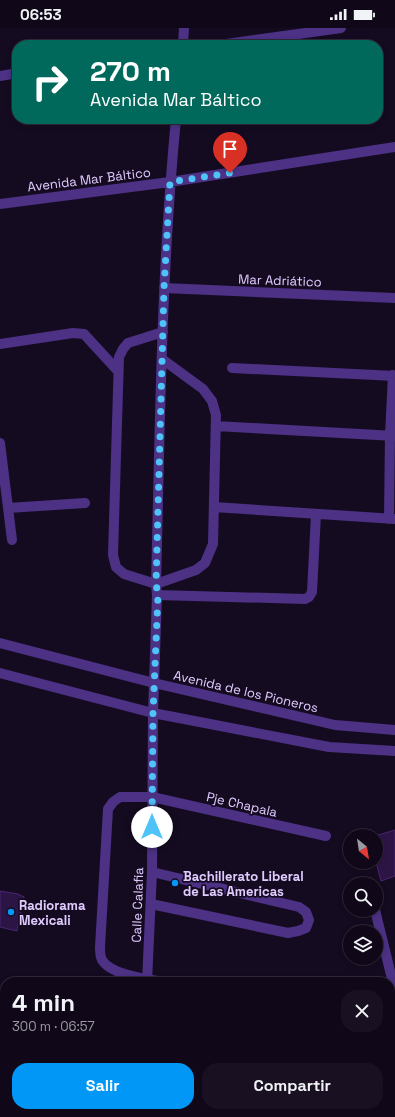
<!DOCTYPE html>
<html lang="es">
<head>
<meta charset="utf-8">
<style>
  body { margin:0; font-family:"Space Grotesk",sans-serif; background:#191122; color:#f1f3f6; height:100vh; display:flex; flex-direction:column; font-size:15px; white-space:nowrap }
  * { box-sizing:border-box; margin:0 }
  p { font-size:13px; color:#9c9aa2 }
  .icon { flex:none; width:22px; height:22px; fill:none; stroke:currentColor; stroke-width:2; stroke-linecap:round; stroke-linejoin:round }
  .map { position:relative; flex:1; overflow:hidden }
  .sheet { position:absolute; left:0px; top:949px; width:395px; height:140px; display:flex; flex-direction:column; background:#100819; border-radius:16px 16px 0 0; box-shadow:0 2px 6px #0003,0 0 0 1px #302938 }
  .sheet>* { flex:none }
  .hud { position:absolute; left:12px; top:12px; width:371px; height:84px; border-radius:16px; box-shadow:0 2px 6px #0003,0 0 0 1px #302938; background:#00695c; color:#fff; overflow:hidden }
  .needle { width:26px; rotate:150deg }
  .fabs { position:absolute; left:343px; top:801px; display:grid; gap:8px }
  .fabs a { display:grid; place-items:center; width:40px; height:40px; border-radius:50%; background:#100819; box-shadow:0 2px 6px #0003,0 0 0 1px #302938; font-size:20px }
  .pin { position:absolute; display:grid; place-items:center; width:34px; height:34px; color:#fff; margin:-41px -17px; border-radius:50% 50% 50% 0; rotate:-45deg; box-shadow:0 0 4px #0007 }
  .pin .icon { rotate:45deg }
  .me { position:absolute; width:44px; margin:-22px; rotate:0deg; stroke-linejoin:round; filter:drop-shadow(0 0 3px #0008) }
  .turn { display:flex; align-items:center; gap:14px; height:84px; padding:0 12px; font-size:18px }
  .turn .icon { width:52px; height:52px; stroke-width:2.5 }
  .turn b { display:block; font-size:28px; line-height:34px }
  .round { display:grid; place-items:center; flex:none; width:42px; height:42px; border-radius:16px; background:#191122 }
  .headline { display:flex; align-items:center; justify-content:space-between; height:68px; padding:0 12px }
  h1 { font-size:24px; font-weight:600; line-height:30px }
  .cta { display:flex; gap:8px; margin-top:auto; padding:8px 12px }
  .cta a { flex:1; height:46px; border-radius:16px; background:#0097f6; color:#fff; font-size:16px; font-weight:600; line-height:46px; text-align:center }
  .cta a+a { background:#191122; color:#f1f3f6 }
  .status { display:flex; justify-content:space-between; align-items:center; height:28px; padding:0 20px; background:#100819; direction:ltr }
  .status svg { height:11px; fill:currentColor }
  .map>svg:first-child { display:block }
  .building { fill:#2c1544; stroke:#4a2572 }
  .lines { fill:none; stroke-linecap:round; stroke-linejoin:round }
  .minor { stroke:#4c3185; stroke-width:10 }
  .major { stroke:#ef52ff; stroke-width:10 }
  .route { stroke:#4fc3f7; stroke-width:7; stroke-dasharray:0 12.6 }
  .poi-dot { fill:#0097f6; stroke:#150b21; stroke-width:1.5 }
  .labels { text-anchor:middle; stroke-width:3.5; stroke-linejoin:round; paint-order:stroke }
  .street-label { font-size:13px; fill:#e0cbff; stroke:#150b21 }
  .poi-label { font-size:13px; font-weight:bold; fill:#e0cbff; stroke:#150b21; text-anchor:start }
</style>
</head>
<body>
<div class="status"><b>06:53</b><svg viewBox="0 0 49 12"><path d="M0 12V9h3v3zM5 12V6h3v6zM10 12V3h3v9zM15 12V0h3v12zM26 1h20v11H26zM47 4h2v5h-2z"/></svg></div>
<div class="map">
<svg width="395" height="1089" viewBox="0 0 395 1089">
  <rect width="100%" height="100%" fill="#150b21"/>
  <path class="building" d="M395,802V848L381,853L376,834L375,808Z
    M0,863L18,866L24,869L17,903L0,899Z"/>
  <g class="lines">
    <path class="minor" d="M183,17L184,0
      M219,17L341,0
      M0,48L17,45
      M0,176L170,154L395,119
      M164,260L395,270
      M0,316L73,305L84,306L118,343
      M162,331L203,361L212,373L216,387L213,516L205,535L196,542L156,556L124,546L116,539L113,527L119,329L123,321L128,315L163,304
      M232,340L395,348
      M216,398L395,408
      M0,415L12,512
      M214,479L395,491
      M8,480L85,475
      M389,491L390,407L393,347
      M157,567L305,571L309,569L312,564L316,486
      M0,615L154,655L335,697L395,702
      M0,645L153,685L329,719L395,723
      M369,855V856
      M151,876L288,905L298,903L306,900L309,892L306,884L299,879L152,844
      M375,882L395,963
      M147,954L152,844L153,685L157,567L156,556C160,401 161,245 176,91
      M164,954C147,951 111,947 102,932C100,928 100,923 100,919L108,781L113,774L120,769H152L326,808
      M141,1089V1084"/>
    <path class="major" d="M0,1034L5,1035
      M216,1084L238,1089"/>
  </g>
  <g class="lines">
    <path class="route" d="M152,799L153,685L158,567L156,556L164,260L170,154L230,145"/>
  </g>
  <g class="poi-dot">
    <circle cx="175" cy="855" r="4"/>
    <circle cx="11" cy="884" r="4"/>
  </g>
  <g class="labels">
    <g class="street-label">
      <text transform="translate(89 151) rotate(-7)" y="5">Avenida Mar Báltico</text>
      <text transform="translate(280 252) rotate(2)" y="5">Mar Adriático</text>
      <text transform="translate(246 663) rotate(13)" y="5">Avenida de los Pioneros</text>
      <text transform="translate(242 776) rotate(13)" y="5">Pje Chapala</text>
      <text transform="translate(137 877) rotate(-88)" y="5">Calle Calafia</text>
    </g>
    <g class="poi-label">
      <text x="183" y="853">Bachillerato Liberal<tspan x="183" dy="15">de Las Americas</tspan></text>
      <text x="19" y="882">Radiorama<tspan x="19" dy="15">Mexicali</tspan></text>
    </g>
  </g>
</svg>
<div class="fabs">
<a><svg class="needle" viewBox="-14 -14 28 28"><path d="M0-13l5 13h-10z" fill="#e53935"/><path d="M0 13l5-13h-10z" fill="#9c9aa2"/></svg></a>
<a><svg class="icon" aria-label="search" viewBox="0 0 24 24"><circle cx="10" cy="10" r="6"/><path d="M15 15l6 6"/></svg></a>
<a><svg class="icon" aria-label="layers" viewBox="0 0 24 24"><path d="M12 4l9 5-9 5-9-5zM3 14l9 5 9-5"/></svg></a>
</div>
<div class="pin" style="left:230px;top:145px;background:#d93025"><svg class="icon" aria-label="arrive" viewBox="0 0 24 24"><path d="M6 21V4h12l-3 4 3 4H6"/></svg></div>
<svg class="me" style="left:152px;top:799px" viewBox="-20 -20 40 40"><circle r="19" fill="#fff"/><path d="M0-13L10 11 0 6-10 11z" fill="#4fc3f7"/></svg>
<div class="hud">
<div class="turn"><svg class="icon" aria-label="right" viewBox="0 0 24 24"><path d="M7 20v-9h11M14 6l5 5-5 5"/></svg><div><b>270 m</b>Avenida Mar Báltico</div></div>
</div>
<section class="sheet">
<div class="headline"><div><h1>4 min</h1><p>300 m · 06:57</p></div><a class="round"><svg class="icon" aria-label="close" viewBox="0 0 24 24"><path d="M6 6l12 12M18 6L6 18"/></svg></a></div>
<div class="cta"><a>Salir</a><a>Compartir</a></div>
</section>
</div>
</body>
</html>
